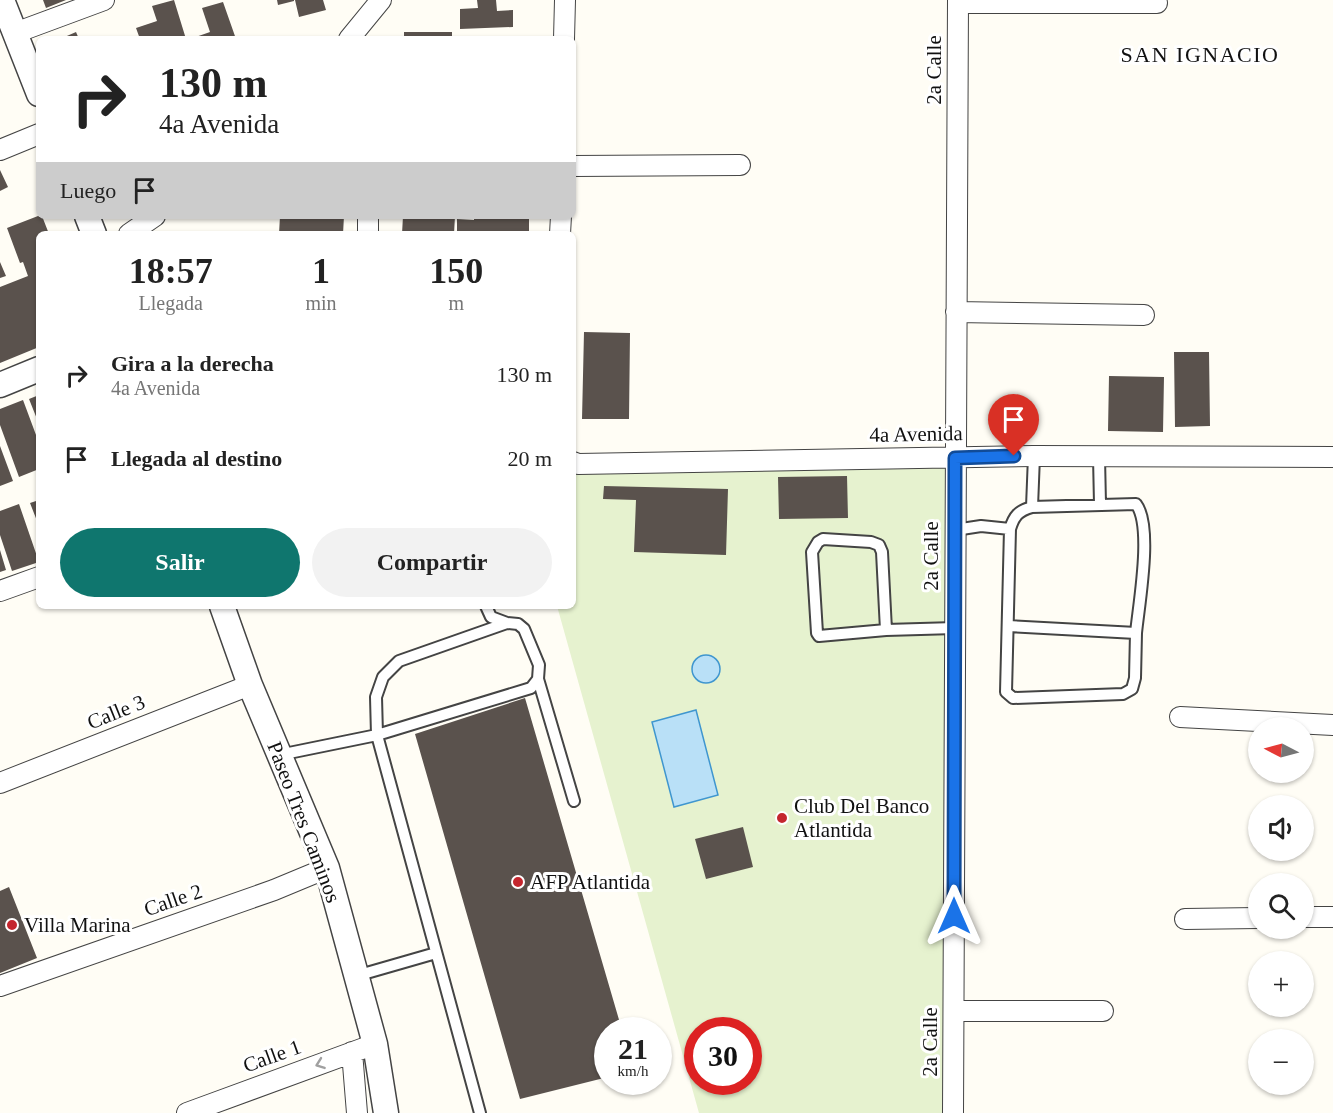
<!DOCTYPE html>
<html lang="es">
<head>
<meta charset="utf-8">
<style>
  body { margin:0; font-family:Georgia,serif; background:#f2f2f2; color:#222; height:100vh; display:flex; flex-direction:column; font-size:22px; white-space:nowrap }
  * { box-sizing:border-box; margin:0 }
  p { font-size:20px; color:#767676 }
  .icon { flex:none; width:33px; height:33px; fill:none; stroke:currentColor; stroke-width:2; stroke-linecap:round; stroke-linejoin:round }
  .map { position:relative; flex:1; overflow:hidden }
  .sheet { position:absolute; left:36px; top:231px; width:540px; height:378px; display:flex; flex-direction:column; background:#fff; border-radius:9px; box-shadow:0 2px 4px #0004 }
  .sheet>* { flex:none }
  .hud { position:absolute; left:36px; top:36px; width:540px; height:183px; border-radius:9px; box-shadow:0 2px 4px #0004; background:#fff; color:#222; overflow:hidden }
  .needle { width:39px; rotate:276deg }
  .fabs { position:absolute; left:1248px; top:717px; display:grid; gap:12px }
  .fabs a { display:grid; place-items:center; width:66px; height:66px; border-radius:50%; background:#fff; box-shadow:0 2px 4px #0004; font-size:30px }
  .speed { position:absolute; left:594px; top:1017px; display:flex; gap:12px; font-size:30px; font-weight:700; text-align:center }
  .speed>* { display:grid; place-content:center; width:78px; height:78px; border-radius:50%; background:#fff; box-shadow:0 2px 4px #0004; line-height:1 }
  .speed small { font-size:15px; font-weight:400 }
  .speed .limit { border:9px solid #d22; background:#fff; color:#111 }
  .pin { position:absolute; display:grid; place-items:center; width:51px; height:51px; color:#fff; margin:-62px -26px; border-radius:50% 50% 50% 0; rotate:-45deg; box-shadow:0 0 6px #0007 }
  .pin .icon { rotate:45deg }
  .me { position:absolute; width:66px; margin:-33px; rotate:0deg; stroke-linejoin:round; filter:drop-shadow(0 0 4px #0008) }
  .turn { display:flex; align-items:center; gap:21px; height:126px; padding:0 24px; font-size:27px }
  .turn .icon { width:78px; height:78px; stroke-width:2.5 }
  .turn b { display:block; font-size:42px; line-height:51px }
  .then { display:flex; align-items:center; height:57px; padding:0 24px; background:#0003; gap:12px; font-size:22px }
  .eta { display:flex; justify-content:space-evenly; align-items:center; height:102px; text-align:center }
  .eta b { font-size:36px; font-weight:600; line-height:42px }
  .action { display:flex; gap:12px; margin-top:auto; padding:12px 24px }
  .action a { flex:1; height:69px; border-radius:36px; background:#0f766e; color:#fff; font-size:24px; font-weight:600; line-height:69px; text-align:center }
  .action a+a { background:#f2f2f2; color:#222 }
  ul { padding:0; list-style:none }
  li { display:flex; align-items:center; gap:18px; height:84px; padding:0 24px }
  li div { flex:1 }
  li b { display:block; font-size:22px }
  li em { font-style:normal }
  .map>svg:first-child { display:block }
  .pitch { fill:#e6f2cf; fill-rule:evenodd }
  .water { fill:#b9e0f7; stroke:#3f96cf; stroke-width:1.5 }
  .building { fill:#5a524d }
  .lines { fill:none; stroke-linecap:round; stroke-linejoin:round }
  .service-casing { stroke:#444; stroke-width:14 }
  .minor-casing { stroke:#444; stroke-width:22 }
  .tertiary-casing { stroke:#444; stroke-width:27 }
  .service { stroke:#fff; stroke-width:10 }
  .minor { stroke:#fff; stroke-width:20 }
  .tertiary { stroke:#fff; stroke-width:24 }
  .oneway { stroke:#a0a0a0 }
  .route-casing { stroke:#114b97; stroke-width:15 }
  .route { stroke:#1a73e8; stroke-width:10 }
  .poi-dot { fill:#c4262e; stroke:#fff; stroke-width:2 }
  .labels { text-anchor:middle; stroke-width:6; stroke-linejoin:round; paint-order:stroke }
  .street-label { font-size:21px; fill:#111; stroke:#fff }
  .poi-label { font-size:21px; fill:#111; stroke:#fff; text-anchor:start }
  .neighbourhood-label { font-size:22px; letter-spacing:1.5px; fill:#111; stroke:#fff }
</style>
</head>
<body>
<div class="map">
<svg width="1333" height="1113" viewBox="0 0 1333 1113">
  <rect width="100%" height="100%" fill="#fffdf5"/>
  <path class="pitch" d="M573,455L948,458V1113H699L557,606H573ZM698,1030H748V1082H698Z"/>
  <path class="water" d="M692 669a14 14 0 1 1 28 0a14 14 0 1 1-28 0Z
    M696,710L718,795L674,807L652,722Z"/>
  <path class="building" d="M43,0H66L46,8Z
    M174,0L186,39H140L136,28L157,21L152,6Z
    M277,0H294V1L278,5Z
    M295,0H323L326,10L299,17Z
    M477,0H496L497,11L513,10V27L460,29V9L478,8Z
    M223,2L236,39H190L210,32L202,8Z
    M76,32L79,39H60Z
    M404,32H452V39H404Z
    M0,170L8,187L0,191Z
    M38,216H42L49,234H39V347L0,363V287L28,276L23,262L20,263L7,228Z
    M280,216H344L343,234H279Z
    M403,216H455L454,234H402Z
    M474,216L529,218V234H457V219L474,220Z
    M0,262L6,276L0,278Z
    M584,332L630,333L629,419H582Z
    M1174,352H1209L1210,426L1175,427Z
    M1109,376L1164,377L1163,432L1108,431Z
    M39,395V424L29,399Z
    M23,400L39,443V469L19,477L0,425V409Z
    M0,446L13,481L0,486Z
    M847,476L848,518L779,519L778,477Z
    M604,486L728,489L726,555L634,552L636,500L603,499Z
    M39,500V526L30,503Z
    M19,504L39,562L12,571L0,535V511Z
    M0,550L6,570L0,572Z
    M525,698L622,1030H608V1077L520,1099L415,734Z
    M743,827L753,867L706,879L695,839Z
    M9,887L37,958L0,973V891Z"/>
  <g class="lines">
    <defs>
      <path id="service" d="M1099,457L1100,504
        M1032,507L1034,456
        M955,530L981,526L1010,529
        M486,606L491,617L507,623
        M1008,626L1136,633C1139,603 1153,526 1136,504L1032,507C1018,511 1014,516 1010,529L1006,692L1013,698L1123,694L1132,689L1135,678L1136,633
        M886,630L882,552L879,545L871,542L823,539L818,542L812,552L817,633L819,636L886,630L955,628
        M538,679L574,801
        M279,755L377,735L531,688L538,679L539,665L524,629L518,624L507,623L399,661L383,677L376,697L377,735L480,1113
        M356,976L436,953"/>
      <path id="minor" d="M958,3H1157
        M15,33L104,0
        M349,39L381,0
        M564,39L565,0
        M0,150L39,134
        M573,166L740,165
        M129,234L155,216
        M368,234V216
        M560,234L561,216
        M956,312L1144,315
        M573,462L578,464L1034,456L1333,457
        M0,591L39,577
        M1180,717L1333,725
        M0,783L250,685
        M1304,917H1333
        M1185,919L1258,918
        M0,986L274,890L327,868
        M954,1011H1103
        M352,1052L357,1113
        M187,1113L375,1044
        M953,1113L958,0"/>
      <path id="tertiary" d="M2,0L39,94
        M87,216L94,234
        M0,385L39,369
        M222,606L250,685L327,868L375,1044L386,1113"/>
    </defs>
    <use href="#service" class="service-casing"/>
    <use href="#minor" class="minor-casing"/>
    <use href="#tertiary" class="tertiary-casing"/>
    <use href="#service" class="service"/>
    <use href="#minor" class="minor"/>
    <use href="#tertiary" class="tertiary"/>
  </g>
  <defs><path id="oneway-chevron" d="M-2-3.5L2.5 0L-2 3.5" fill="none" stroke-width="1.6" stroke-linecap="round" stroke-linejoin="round" transform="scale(1.5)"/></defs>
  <use class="oneway" href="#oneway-chevron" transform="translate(320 1064) rotate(160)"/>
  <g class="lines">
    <defs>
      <path id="route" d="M954,916L955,458L1014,456"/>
    </defs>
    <use href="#route" class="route-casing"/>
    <use href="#route" class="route"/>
  </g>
  <g class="poi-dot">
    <circle cx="782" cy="818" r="6"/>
    <circle cx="518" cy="882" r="6"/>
    <circle cx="12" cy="925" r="6"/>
  </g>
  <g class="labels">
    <g class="street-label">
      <text transform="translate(934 70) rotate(-90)" y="7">2a Calle</text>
      <text transform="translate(916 434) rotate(-1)" y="7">4a Avenida</text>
      <text transform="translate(931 556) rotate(-90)" y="7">2a Calle</text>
      <text transform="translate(116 712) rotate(-22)" y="7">Calle 3</text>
      <text transform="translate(304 822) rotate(69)" y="7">Paseo Tres Caminos</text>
      <text transform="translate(173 900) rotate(-19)" y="7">Calle 2</text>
      <text transform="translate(930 1042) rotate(-90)" y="7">2a Calle</text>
      <text transform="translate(272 1056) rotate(-20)" y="7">Calle 1</text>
    </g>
    <g class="poi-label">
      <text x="794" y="813">Club Del Banco<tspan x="794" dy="24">Atlantida</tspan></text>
      <text x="530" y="889">AFP Atlantida</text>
      <text x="24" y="932">Villa Marina</text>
    </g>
    <g class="neighbourhood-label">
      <text x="1200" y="62">SAN IGNACIO</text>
    </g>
  </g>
</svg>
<div class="fabs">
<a><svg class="needle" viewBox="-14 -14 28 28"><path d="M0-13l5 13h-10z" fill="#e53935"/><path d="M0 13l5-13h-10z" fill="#767676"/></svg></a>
<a><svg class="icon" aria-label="sound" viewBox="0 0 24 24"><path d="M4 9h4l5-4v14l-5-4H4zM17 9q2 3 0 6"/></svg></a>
<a><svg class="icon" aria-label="search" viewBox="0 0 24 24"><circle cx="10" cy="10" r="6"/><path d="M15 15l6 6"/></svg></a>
<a>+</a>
<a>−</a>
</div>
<div class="speed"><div>21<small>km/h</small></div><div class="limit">30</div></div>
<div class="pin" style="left:1014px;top:456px;background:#d93025"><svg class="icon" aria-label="arrive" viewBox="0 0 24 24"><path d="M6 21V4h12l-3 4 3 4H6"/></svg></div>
<svg class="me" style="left:954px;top:916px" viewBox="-20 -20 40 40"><path d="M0-17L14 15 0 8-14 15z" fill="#1a73e8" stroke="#fff" stroke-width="4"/></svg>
<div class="hud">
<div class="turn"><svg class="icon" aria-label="right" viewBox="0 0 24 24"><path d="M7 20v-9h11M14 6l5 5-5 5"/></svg><div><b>130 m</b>4a Avenida</div></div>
<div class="then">Luego<svg class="icon" aria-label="arrive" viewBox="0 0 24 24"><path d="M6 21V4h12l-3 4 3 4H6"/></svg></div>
</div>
<section class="sheet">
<div class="eta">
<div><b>18:57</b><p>Llegada</p></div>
<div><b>1</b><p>min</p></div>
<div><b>150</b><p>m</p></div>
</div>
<ul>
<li><svg class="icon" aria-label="right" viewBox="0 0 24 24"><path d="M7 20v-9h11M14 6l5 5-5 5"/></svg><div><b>Gira a la derecha</b><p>4a Avenida</p></div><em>130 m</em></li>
<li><svg class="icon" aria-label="arrive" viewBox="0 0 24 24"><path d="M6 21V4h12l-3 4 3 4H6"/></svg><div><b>Llegada al destino</b></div><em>20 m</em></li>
</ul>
<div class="action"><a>Salir</a><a>Compartir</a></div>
</section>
</div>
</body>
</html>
